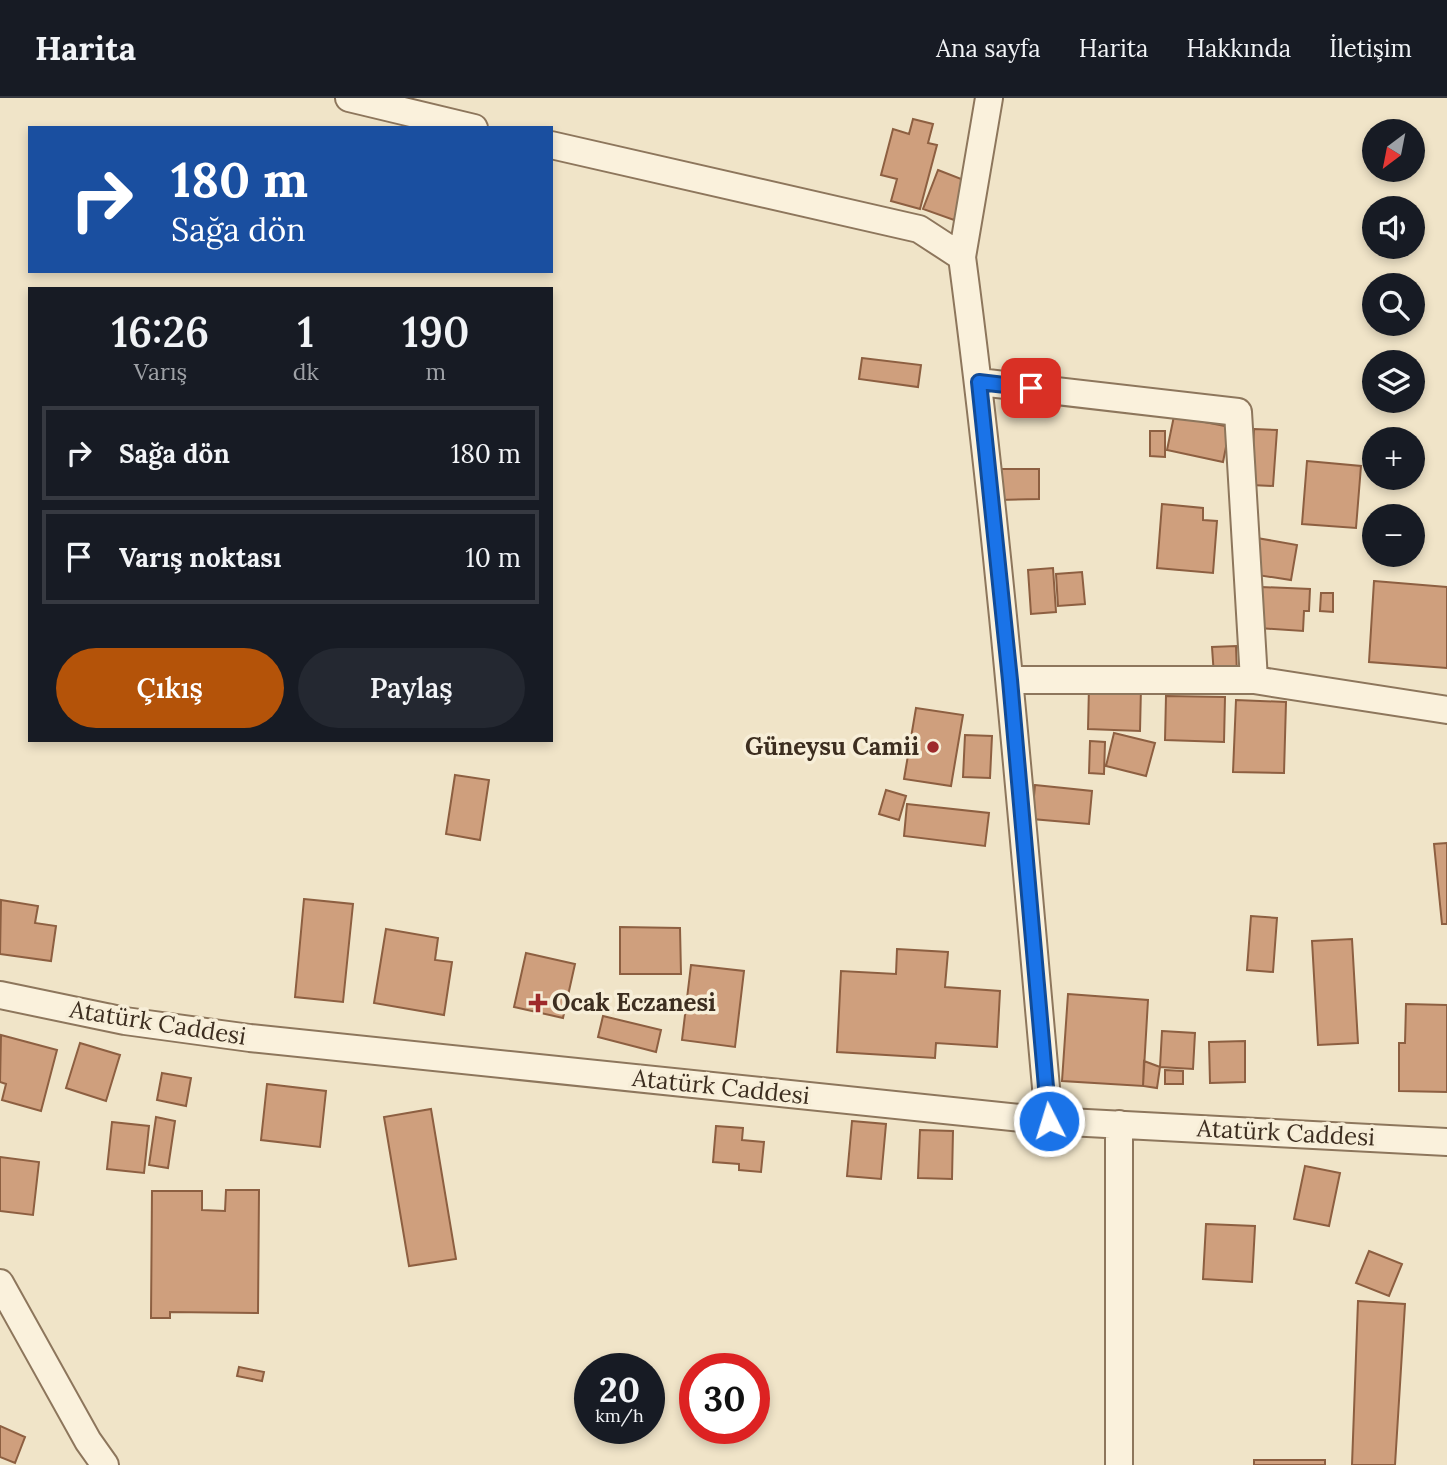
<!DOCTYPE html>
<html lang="tr">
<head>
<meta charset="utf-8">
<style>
  body { margin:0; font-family:Lora,serif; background:#242831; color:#f1f3f6; height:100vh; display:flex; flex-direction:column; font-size:26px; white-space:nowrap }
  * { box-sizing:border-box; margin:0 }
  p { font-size:23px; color:#9ea1a6 }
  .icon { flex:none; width:38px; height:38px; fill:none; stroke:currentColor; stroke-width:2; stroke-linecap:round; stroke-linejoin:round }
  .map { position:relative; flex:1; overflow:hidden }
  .details { position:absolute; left:28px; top:189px; width:525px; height:455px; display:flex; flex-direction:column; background:#171b24; border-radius:0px; box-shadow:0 4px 10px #0003 }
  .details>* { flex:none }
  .banner { position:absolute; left:28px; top:28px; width:525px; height:147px; border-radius:0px; box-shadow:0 4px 10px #0003; background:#1a4fa0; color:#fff; overflow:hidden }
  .needle { width:46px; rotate:212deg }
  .fabs { position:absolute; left:1362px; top:21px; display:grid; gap:14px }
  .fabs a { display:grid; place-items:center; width:63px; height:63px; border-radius:50%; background:#171b24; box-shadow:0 4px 10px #0003; font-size:35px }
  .speed { position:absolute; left:574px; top:1255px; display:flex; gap:14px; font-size:35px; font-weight:700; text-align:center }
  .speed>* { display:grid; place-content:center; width:91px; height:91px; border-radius:50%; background:#171b24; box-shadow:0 4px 10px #0003; line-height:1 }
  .speed small { font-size:18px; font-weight:400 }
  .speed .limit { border:10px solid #d22; background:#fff; color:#111 }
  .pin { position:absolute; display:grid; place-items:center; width:60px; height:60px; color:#fff; margin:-30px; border-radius:14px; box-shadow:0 4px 10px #0006 }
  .me { position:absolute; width:77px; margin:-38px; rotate:355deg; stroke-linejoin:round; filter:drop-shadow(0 0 5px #0008) }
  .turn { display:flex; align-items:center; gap:24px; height:147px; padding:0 28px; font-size:32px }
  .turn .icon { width:91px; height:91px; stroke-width:2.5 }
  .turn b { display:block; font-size:49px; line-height:60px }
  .eta { display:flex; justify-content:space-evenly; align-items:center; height:119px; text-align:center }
  .eta b { font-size:42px; font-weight:600; line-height:49px }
  .action { display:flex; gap:14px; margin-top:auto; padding:14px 28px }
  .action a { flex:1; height:80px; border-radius:42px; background:#b45309; color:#fff; font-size:28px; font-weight:600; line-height:80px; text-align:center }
  .action a+a { background:#242831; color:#f1f3f6 }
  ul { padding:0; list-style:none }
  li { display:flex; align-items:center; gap:21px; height:94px; margin:0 14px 10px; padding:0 14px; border:4px solid #363941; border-radius:0px }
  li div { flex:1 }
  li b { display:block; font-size:26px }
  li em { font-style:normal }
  header { display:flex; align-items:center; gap:42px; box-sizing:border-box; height:98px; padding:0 35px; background:#171b24; border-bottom:2px solid #363941 }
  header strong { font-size:33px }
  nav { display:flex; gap:38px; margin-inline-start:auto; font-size:24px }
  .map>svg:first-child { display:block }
  .building { fill:#cf9f7d; stroke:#8d5f41; stroke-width:2 }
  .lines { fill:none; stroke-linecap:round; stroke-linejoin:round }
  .minor-casing { stroke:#8d765c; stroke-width:30 }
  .minor { stroke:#faf1dc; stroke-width:26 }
  .route-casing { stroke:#114b97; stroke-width:18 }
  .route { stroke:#1a73e8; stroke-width:12 }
  .poi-dot { fill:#9e2a2b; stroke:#f7eed8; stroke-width:2.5 }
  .labels { text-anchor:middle; stroke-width:7; stroke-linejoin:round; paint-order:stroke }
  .poi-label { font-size:24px; font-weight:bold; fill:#3d2e20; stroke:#f7eed8; text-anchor:end }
  .street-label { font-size:24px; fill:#3d2e20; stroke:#f7eed8 }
</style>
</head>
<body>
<header>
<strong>Harita</strong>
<nav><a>Ana sayfa</a><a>Harita</a><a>Hakkında</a><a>İletişim</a></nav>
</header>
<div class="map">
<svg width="1447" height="1367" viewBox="0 0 1447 1367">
  <rect width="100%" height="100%" fill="#f0e4c8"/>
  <path class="building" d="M913,21L933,26L928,45L937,47L920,111L891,103L897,81L881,77L893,31L909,36Z
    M938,72L969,84L954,122L923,111Z
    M862,260L921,267L918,289L859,281Z
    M1174,318L1230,329L1223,364L1167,352Z
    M1254,331L1277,332L1273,388L1251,387Z
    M1150,333H1165V359L1150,358Z
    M1307,363L1361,368L1356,430L1302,426Z
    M999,371H1039V401L999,402Z
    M1162,406L1203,410V422L1217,423L1213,475L1157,470Z
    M1257,440L1297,447L1291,482L1251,476Z
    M1053,470L1056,514L1031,516L1028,472Z
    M1082,474L1085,506L1058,508L1056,476Z
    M1374,483L1447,489V570L1369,564Z
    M1261,489L1310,491L1309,513H1304L1303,533L1259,530Z
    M1321,495H1333V514L1320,513Z
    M1236,548L1237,577L1214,578L1212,549Z
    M1089,588L1141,589L1140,633L1088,631Z
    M1166,598L1225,599L1224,644L1165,642Z
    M1236,602L1286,604L1284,675L1233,674Z
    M916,610L963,617L951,688L904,681Z
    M1114,635L1155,645L1146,678L1106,668Z
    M965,637L992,638L990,680L963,679Z
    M1090,643L1105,644L1104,676L1089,675Z
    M455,677L489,682L480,742L446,736Z
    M1035,687L1092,693L1089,726L1032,721Z
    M886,692L906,698L899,722L879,716Z
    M907,706L989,715L985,748L904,738Z
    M1447,745V826H1442L1434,746Z
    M304,801L353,806L343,904L295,899Z
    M1,802L38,808L35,825L56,828L51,863L0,856Z
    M1251,818L1277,820L1273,874L1247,872Z
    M620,829L680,830L681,876H620Z
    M386,831L438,840L435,862L452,864L444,917L374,905Z
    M1352,841L1358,945L1318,947L1312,843Z
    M897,851L948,854L945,889L1000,893L997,949L936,945L935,960L837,954L841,873L896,876Z
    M526,855L575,866L563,920L514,909Z
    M691,867L744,873L735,949L682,942Z
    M1068,896L1148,902L1143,988L1062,983Z
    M1406,906L1447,907V994L1399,993V945H1405Z
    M603,918L661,932L656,954L598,939Z
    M1162,933L1195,935L1193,971L1160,969Z
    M1,937L57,952L41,1013L2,1002L6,986L0,984Z
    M1245,943V984L1210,985L1209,944Z
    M80,945L120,957L106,1003L66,990Z
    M1144,963L1160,969L1157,990L1143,988Z
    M1165,972L1183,973V986H1165Z
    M162,975L191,980L186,1008L157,1002Z
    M267,986L326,993L320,1049L261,1042Z
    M431,1011L456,1161L409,1168L384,1019Z
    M156,1019L175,1023L168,1070L149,1067Z
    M852,1023L886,1026L881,1081L847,1078Z
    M112,1024L149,1028L144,1075L107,1071Z
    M716,1028L743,1030L742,1042L764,1044L761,1074L739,1072V1066L713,1064Z
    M920,1032L953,1033L952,1081L918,1080Z
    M0,1059L39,1064L33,1117L0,1113Z
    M1305,1068L1340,1075L1329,1128L1294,1121Z
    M226,1092H259L258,1215L170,1214V1220H151L152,1093H202V1112L225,1113Z
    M1206,1126L1255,1128L1252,1184L1203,1181Z
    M1369,1153L1402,1166L1389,1198L1356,1185Z
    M1358,1203L1405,1206L1395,1367H1352Z
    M239,1269L264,1274L262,1283L237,1278Z
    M0,1328L25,1339L15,1365L0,1359Z
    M1254,1362H1325V1367H1254Z"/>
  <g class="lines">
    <defs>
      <path id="minor" d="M349,0L474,30
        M551,47L919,131L962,159C1000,446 1023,735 1049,1023
        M962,159L989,0
        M979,284L1238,314L1254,582H1010
        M1254,582L1447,612
        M0,897L125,923L250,940L1049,1023L1447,1044
        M1119,1026V1367
        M0,1185L88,1343L105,1367"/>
    </defs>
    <use href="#minor" class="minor-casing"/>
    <use href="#minor" class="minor"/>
  </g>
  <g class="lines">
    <defs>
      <path id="route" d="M1031,290L979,284L1010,582L1049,1023"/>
    </defs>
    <use href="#route" class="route-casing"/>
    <use href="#route" class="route"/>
  </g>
  <g class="poi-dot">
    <circle cx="933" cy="649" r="7"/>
    <path d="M534.5 894.5h7v7h7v7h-7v7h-7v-7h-7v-7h7z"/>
  </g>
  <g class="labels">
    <g class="poi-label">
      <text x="919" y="657">Güneysu Camii</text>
      <text x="552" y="913" text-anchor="start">Ocak Eczanesi</text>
    </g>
    <g class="street-label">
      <text transform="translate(158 925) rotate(9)" y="8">Atatürk Caddesi</text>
      <text transform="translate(721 989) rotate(6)" y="8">Atatürk Caddesi</text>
      <text transform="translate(1286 1035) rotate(3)" y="8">Atatürk Caddesi</text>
    </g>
  </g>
</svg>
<div class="fabs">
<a><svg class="needle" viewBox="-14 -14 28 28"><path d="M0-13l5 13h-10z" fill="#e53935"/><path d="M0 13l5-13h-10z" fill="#9ea1a6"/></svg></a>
<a><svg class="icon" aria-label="sound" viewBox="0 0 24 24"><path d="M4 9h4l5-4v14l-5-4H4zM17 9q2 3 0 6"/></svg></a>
<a><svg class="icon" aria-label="search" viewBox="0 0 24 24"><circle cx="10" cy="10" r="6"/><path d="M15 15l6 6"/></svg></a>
<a><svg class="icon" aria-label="layers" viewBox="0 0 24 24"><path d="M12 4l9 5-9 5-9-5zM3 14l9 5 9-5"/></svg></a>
<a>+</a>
<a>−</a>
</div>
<div class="speed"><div>20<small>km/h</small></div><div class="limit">30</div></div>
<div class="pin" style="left:1031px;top:290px;background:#d93025"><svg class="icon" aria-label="arrive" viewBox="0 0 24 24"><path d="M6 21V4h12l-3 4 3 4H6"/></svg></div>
<svg class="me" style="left:1049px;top:1023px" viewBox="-20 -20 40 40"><circle r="17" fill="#1a73e8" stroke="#fff" stroke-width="3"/><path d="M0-11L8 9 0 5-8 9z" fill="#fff"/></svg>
<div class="banner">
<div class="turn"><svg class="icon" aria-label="right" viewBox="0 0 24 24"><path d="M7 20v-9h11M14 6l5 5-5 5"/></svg><div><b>180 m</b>Sağa dön</div></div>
</div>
<section class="details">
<div class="eta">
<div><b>16:26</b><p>Varış</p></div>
<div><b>1</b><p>dk</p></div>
<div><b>190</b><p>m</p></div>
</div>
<ul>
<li><svg class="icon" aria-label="right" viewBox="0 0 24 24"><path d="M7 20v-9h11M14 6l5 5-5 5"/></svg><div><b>Sağa dön</b></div><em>180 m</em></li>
<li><svg class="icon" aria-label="arrive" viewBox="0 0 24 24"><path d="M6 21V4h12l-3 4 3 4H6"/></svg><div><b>Varış noktası</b></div><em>10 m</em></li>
</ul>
<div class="action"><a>Çıkış</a><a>Paylaş</a></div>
</section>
</div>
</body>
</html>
